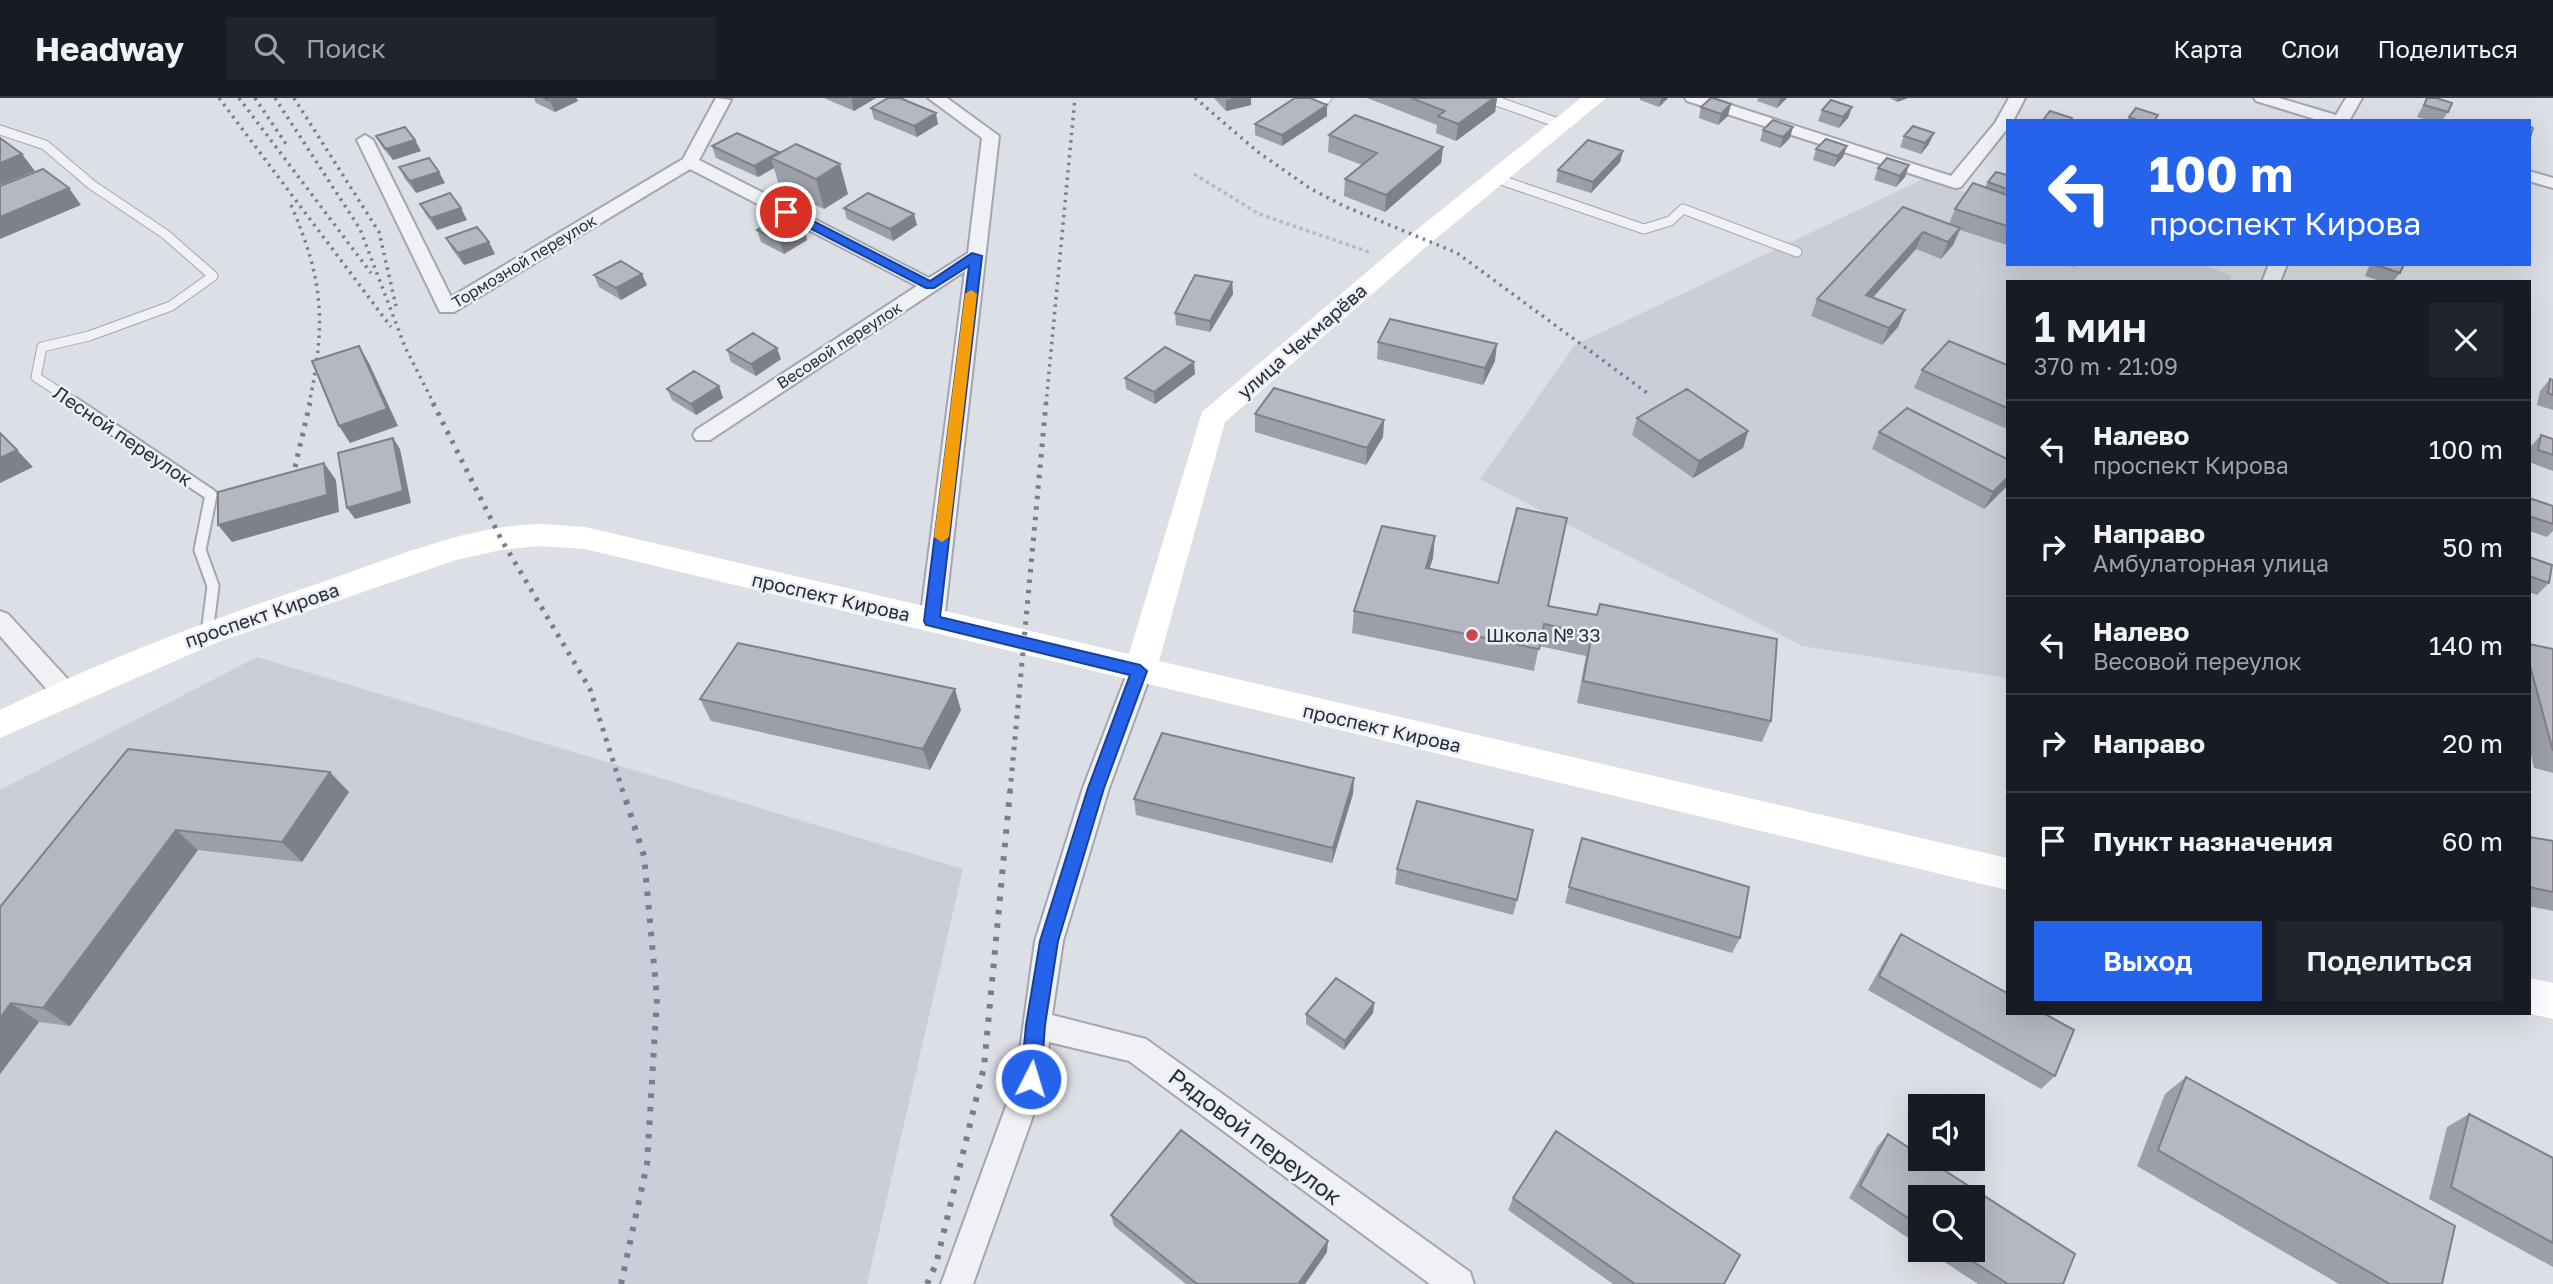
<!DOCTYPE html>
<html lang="ru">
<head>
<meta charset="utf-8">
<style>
  body { margin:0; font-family:"Golos Text",sans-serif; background:#20242c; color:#f1f3f6; height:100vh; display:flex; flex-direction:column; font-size:26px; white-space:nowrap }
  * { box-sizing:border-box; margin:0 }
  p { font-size:23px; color:#9ea1a6 }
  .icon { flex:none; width:38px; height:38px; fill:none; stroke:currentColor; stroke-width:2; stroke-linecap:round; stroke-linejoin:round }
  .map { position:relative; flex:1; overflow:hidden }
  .drawer { position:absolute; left:2006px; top:182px; width:525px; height:735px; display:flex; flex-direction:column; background:#171b24; border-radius:0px; box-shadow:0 7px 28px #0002 }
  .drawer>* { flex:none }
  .guide { position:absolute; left:2006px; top:21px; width:525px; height:147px; border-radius:0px; box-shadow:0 7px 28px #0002; background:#2563eb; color:#fff; overflow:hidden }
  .fabs { position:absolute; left:1908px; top:996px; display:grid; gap:14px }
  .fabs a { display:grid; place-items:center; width:77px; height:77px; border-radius:0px; background:#171b24; box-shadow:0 7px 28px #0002; font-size:35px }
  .pin { position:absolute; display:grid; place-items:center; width:60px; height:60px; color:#fff; margin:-30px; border:4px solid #fff; border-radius:50%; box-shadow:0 2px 7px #0007 }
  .me { position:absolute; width:77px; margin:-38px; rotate:5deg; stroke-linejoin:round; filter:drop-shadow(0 0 5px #0008) }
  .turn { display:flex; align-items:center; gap:24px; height:147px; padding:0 28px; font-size:32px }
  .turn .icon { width:91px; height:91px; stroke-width:2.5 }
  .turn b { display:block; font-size:49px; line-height:60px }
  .round { display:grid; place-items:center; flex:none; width:74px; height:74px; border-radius:0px; background:#20242c }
  .summary { display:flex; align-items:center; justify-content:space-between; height:119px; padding:0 28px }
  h1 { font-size:42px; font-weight:600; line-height:52px }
  .primary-button { display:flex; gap:14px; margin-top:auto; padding:14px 28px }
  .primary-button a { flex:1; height:80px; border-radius:0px; background:#2563eb; color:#fff; font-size:28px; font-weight:600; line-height:80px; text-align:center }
  .primary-button a+a { background:#20242c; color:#f1f3f6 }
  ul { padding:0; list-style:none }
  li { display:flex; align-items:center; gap:21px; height:98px; padding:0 28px; border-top:2px solid #363941 }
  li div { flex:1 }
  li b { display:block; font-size:26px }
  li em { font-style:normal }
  header { display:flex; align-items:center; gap:42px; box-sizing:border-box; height:98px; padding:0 35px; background:#171b24; border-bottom:2px solid #363941 }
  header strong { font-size:33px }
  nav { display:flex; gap:38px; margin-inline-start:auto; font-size:24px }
  .search { width:490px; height:63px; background:#20242c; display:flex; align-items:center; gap:18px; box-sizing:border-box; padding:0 24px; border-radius:0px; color:#9ea1a6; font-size:26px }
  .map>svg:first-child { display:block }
  .built { fill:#cbced8 }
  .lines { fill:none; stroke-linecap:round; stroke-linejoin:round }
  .lane-far1-casing { stroke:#a3a6b0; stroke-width:11 }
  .lane-casing { stroke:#a3a6b0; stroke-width:15 }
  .street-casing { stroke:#a3a6b0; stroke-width:4 }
  .path { stroke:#b8bac1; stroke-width:3.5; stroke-dasharray:3.5 3.5; stroke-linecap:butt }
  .lane-far1 { stroke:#f0f1f5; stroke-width:9 }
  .lane { stroke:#f0f1f5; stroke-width:11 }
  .street { fill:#f0f1f5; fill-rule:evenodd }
  .secondary { fill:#fff; fill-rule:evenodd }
  .rail-far2 { stroke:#787d8f; stroke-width:3.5; stroke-dasharray:2.5 5; stroke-linecap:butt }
  .rail-far1 { stroke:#787d8f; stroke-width:5; stroke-dasharray:3.5 7; stroke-linecap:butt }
  .rail { stroke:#787d8f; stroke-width:6; stroke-dasharray:4.5 9; stroke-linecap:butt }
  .wall { fill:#9c9ea8 }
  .shaded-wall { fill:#7f8188 }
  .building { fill:#b5b8c3; stroke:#7f8188; stroke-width:2 }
  .route { fill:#2563eb; stroke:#184099; stroke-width:2 }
  .slow { fill:#f59e0b }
  .poi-dot { fill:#c64848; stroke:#eceff4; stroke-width:2.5 }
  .labels { text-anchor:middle; stroke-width:5; stroke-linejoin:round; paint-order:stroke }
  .far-street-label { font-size:16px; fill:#282c3c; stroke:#eceff4 }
  .street-label { font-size:19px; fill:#282c3c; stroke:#eceff4 }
  .poi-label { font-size:19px; fill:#282c3c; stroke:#eceff4; text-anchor:start }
  .near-street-label { font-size:23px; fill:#282c3c; stroke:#eceff4 }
</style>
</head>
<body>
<header>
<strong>Headway</strong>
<div class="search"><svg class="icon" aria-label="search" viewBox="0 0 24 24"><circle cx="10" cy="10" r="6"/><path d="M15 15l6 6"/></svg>Поиск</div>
<nav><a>Карта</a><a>Слои</a><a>Поделиться</a></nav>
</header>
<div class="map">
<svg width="2553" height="1186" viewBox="0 0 2553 1186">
  <rect width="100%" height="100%" fill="#dddfe6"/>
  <path class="built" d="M1923,81L2007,107V166H2197L2231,177L2229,184H2007V580L1802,548L1480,381L1575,247Z
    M257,559L963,771L867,1186H0V692Z"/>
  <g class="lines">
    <defs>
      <path id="lane-far1" d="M1488,0L1561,26
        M1305,4L1318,5L1327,0
        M0,32L45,47L92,87L165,136L213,178L171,208L89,238L42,249L36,279L77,306
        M1495,80L1644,131L1670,123L1683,111L1797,154"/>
      <path id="lane" d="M74,305L211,397L200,452L213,488L207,535"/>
      <path id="street" d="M716,0L731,2L699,62L929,180L968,155L982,40L928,0H947L999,38L944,523L940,529L932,532L924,529L920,523L965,173L710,342H696L693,337L696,332L917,188L690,71L454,214H440L357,42L365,37L373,42L451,199L683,61Z
        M1685,0H1709L1951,78L1995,25L2009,0H2025L2013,23H2007V31L1961,89L1955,90L1687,3Z
        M2254,0H2279L2336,17L2346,0H2362L2349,23H2321L2256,3Z
        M2529,73L2553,80V90L2529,83Z
        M2269,166H2287L2280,184H2262Z
        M0,513L8,516L74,588L77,595L74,602L65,605L56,602L0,538Z
        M1140,564L1149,566L1152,573L1109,690L1063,843L1052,917L1146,941L1470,1174L1474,1186H1430L1129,963L1049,944L1046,981L973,1186H941L1016,981L1035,843L1083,690L1128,573L1131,566Z"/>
    </defs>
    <use href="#lane-far1" class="lane-far1-casing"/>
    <use href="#lane" class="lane-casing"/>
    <use href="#street" class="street-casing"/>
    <path class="path" d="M1194,76L1259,116L1369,154"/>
    <use href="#lane-far1" class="lane-far1"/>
    <use href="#lane" class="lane"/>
    <use href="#street" class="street"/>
    <path class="secondary" d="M1581,0H1606L1433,143L1225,324L1159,563L2007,760V792L585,451L538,448L501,452L456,462L218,544L0,640V612C103,562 208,522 317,486C387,462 462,429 537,426C553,426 569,428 585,429L1129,556L1202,314L1415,133Z
      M2529,880L2553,885V921L2527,915Z"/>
    <path class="rail-far2" d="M219,0L391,229
      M239,0L371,175
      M255,0L288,49
      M275,0L360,131L405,249L434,306
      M294,0L379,134L396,208
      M1195,0L1258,54L1311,91L1344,108L1457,155L1650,297
      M291,107C324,183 326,226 309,306
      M1046,306L1075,0"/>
    <path class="rail-far1" d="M433,305L501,441L590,591L623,694
      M295,369L310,305
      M1010,694L1046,305"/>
    <path class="rail" d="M621,1186L647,1066L657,900L644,758L623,693
      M927,1186L936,1166L984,969L1010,693"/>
  </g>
  <path class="wall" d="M534,0H576L578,3L555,14L536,5Z
    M824,0H876L854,13Z
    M1214,0H1251V7L1226,13Z
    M1367,0H1497L1495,14L1456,43L1436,35L1437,27Z
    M1640,0H1668L1659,9L1640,2Z
    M1758,0H1787L1777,10L1757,3Z
    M1890,0H1908L1897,4Z
    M2427,0L2448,14L2442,23H2431L2417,19Z
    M1327,7V18L1282,48L1255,37V26Z
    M1701,9L1728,18L1718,27L1699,20Z
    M1852,9L1848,20L1839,30L1818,23L1822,12Z
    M871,10L938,26L917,39L874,21Z
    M2129,19L2155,23H2127Z
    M1763,32L1790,40L1780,50L1760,43Z
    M1329,37L1443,49L1441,65L1385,114L1344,98L1345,81L1362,67L1328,54Z
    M376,38L415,42L421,53L393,62L382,49Z
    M1904,38L1929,46L1921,56L1900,49Z
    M712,48L779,54V56L848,96L824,111L780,91L774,70L758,79L716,60Z
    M1816,51L1843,59L1834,69L1813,62Z
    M1623,53L1620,64L1591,95L1556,84L1558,72Z
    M1909,67L1905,79L1896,89L1874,82L1878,70Z
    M399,69L445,85L416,95L405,81Z
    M2007,77V147L1960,132L1953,147L1941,161L1916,151L1873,199L1905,212L1898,229L1882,247L1811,218L1817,201L1903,109L1949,126L1955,111L1985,89L1988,84Z
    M420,106L467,122L437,132L426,117Z
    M844,110L917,127L893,143L847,121Z
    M804,130L807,142L784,156L761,144L757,132Z
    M446,140L495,156L464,167L452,151Z
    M2064,166H2076L2074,169Z
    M2370,166H2404L2400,175L2393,184H2383L2365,178Z
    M594,177L647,187L621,202L599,189Z
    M1232,184L1233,196L1210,234L1176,227L1175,215Z
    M1378,244L1495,263L1483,287L1377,261Z
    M727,252L781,261L756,278L731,264Z
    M2007,267V331L1914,290L1922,272Z
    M1195,276L1155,306L1126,291L1125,280Z
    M2550,281L2553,282V312L2537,307L2540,293Z
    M719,288L723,300L696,317L672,302L667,291Z
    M1255,316L1384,322L1383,339L1366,367L1255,334Z
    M1637,320L1748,333L1743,350L1693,380L1632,337Z
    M1879,334L2007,361V388L1984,411L1872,351Z
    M2541,337L2553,341V373L2529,364L2530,349Z
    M2529,400L2553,408V433L2547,439L2529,433Z
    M2529,459L2549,485L2537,497L2529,494Z
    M1433,460L1429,471L1548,508L1597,517L1600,506L1771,623L1762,644L1577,605L1586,558L1539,548L1534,573L1352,535L1354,513Z
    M2529,546L2553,551V675L2534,670L2529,649Z
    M700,601L961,612L930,672L711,623Z
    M128,651L349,694L302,764L198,752L70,928L39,924L0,976V809Z
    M1354,680L1353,696L1332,765L1136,717L1134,701Z
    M2529,739L2553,743V813L2529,808Z
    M1582,740L1740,840L1732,855L1565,805Z
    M1397,771L1517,802L1513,817L1395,786Z
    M1901,836L2055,978L2041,991L1868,892L1891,851Z
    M1374,905L1373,915L1344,952L1306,926V916Z
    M2186,979L2442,1186H2339L2137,1068L2165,996Z
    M2469,1016L2553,1060V1169L2429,1101L2447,1029Z
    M1888,1036L2063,1186H1978L1926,1152H1972L1920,1099V1148L1849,1100L1877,1049Z
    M1513,1100L1724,1186H1613L1508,1112Z
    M1111,1117L1327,1154L1305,1186H1186L1114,1128Z"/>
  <path class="shaded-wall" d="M556,0H576L578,3L555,14L550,3Z
    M854,0H876L854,13L851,2Z
    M1233,0H1251V7L1226,13V2Z
    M1494,0H1497L1495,14L1456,43L1458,26Z
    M1661,0H1668L1659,9Z
    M1780,0H1787L1777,10Z
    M1898,0H1908L1897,4Z
    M1731,6L1728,18L1718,27L1721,16Z
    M1327,7V18L1282,48V37Z
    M1852,9L1848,20L1839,30L1843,19Z
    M936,15L938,26L917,39L914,28Z
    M1793,29L1790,40L1780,50L1783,39Z
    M1934,35L1929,46L1921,56L1925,45Z
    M415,42L421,53L393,62L386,51Z
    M1847,48L1843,59L1834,69L1838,58Z
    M1443,49L1441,65L1385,114L1386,97Z
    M1623,53L1620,64L1591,95L1593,84Z
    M779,54L782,65L771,60L774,70L758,79L754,68Z
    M22,56L35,73L0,87V65Z
    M840,66L848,96L824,111L816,81Z
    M1909,67L1905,79L1896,89L1900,78Z
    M439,74L445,85L416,95L410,83Z
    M69,90L81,107L0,141V119Z
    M461,110L467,122L437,132L431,120Z
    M914,116L917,127L893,143L890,131Z
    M804,130L807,142L784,156L780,144Z
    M1960,130L1953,147L1941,161L1948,144Z
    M1923,134L1916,151L1860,214L1866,197Z
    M489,144L495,156L464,167L458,155Z
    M642,176L647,187L621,202L616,190Z
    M1232,184L1233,196L1210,234V223Z
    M1905,212L1898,229L1882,247L1889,230Z
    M1497,246L1495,263L1483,287L1485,270Z
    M359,248L369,265L398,328L350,345L339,328Z
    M777,250L781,261L756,278L751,266Z
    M1194,264L1195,276L1155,306L1154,294Z
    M719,288L723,300L696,317L691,306Z
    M1384,322L1383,339L1366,367L1367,350Z
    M1748,333L1743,350L1693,380L1699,363Z
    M393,340L400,351L411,405L355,421L347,410Z
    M17,352L33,369L0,385V360Z
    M324,365L336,382L339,414L232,444L218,427Z
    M2007,380V388L1984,411L1993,394Z
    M1435,438L1433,460L1423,492L1426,470Z
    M955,591L961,612L930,672L923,651Z
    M330,674L349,694L302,764L282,744Z
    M1354,680L1353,696L1332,765L1333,750Z
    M176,732L198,752L70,928L43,910Z
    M11,905L39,924L0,976V920Z
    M1374,905L1373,915L1344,952L1345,943Z
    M1328,1143L1327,1154L1305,1186H1298Z"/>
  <path class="building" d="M544,0H556L550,3Z
    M888,0H900L936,15L914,28L871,10Z
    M1295,0H1310L1327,7L1282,37L1255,26Z
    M1411,0H1494L1458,26L1438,18L1445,13Z
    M1711,0H1713L1731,6L1721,16L1701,9Z
    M2427,0H2436L2452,5L2448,14L2424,7Z
    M1831,2L1852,9L1843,19L1822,12Z
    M2136,10L2158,17L2154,23H2140L2129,19Z
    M2050,13L2072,20L2070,23L2043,22Z
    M1355,17L1443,49L1386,97L1345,81L1377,55L1329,37Z
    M1773,22L1793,29L1783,39L1763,32Z
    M1913,28L1934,35L1925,45L1904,38Z
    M2529,28L2533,30L2530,40L2529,39Z
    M405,29L415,42L386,51L376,38Z
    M737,35L779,54L754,68L712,48Z
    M0,40L22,56L0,65Z
    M1826,41L1847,48L1838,58L1816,51Z
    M1588,42L1623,53L1593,84L1558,72Z
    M796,46L840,66L816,81L771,60Z
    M429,60L439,74L410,83L399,69Z
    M1887,60L1909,67L1900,78L1878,70Z
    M43,71L69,90L0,119V88Z
    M1996,74L2007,77V91L1988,84Z
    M1973,85L2007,97V128L1955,111Z
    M450,95L461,110L431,120L420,106Z
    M868,95L914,116L890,131L844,110Z
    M1903,109L1960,130L1948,144L1923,134L1866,197L1905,212L1889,230L1817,201Z
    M781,119L804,130L780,144L757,132Z
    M477,129L489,144L458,155L446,140Z
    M621,163L642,176L616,190L594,177Z
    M2373,166H2404L2400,175Z
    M1195,177L1232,184L1210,223L1175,215Z
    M1390,221L1497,246L1485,270L1378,244Z
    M753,235L777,250L751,266L727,252Z
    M1949,243L2007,267V310L1922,272Z
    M359,248L387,311L339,328L312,263Z
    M1165,249L1194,264L1154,294L1125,280Z
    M694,273L719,288L691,306L667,291Z
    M2550,281L2553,282V297L2548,295Z
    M1274,290L1384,322L1367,350L1255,316Z
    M1687,291L1748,333L1699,363L1637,320Z
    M1907,310L2007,361V380L1993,394L1879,334Z
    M0,335L17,352L0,360Z
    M2541,337L2553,341V357L2538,352Z
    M393,340L403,393L347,410L338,355Z
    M324,365L327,397L218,427V394Z
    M2529,400L2553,408V426L2529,418Z
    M1517,410L1567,420L1548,508L1597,517L1600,506L1777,541L1771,623L1583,583L1592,536L1544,526L1539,551L1354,513L1382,428L1435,438L1426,470L1498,485Z
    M2529,459L2552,467L2549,485L2529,478Z
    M738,545L955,591L923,651L700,601Z
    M2529,546L2553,551V653L2529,564Z
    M1162,635L1354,680L1333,750L1134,701Z
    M128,651L330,674L282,744L176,732L43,910L11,905L0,920V809Z
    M1417,703L1533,732L1517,802L1397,771Z
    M2529,739L2553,743V794L2529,789Z
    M1582,740L1749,789L1740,840L1569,789Z
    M1901,836L2007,895V915H2043L2074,932L2055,978L1879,878Z
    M1336,880L1374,905L1345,943L1306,916Z
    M2186,979L2455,1128L2442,1186H2390L2158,1052Z
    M2469,1016L2553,1060V1145L2451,1089Z
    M1181,1032L1328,1143L1298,1186H1197L1111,1117Z
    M1556,1033L1740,1157L1724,1186H1635L1513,1100Z
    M1888,1036L1920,1057V1060H1925L2075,1156L2063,1186H2008L1955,1152H1972V1099H1920V1128L1860,1088Z"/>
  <path class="route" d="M782,111H790L930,183L972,155L982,158L940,519L1140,567L1147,573L1104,690L1058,843L1045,927L1041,981L1038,988L1031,991L1024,988L1021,981L1026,927L1040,843L1088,690L1130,577L926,527L924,523L969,168L934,190H926L782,116Z"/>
  <path class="slow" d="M971,192L977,196L949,439L942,444L934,439L965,196Z"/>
  <circle class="poi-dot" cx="1472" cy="537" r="7"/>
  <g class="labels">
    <g class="far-street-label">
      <text transform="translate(524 163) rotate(-31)" y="6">Тормозной переулок</text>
      <text transform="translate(839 247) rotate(-33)" y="6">Весовой переулок</text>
    </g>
    <g class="street-label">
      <text transform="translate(1302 243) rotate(-41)" y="7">улица Чекмарёва</text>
      <text transform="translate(123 338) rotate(34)" y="7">Лесной переулок</text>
      <text transform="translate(831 499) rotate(13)" y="7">проспект Кирова</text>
      <text transform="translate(262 517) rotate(-19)" y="7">проспект Кирова</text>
      <text transform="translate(1382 630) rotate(13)" y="7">проспект Кирова</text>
    </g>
    <g class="poi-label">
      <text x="1486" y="544">Школа № 33</text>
    </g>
    <g class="near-street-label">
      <text transform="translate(1255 1039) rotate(37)" y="8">Рядовой переулок</text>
    </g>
  </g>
</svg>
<div class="fabs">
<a><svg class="icon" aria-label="sound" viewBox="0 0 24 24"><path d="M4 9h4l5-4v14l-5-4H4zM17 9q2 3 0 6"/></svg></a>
<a><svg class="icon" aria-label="search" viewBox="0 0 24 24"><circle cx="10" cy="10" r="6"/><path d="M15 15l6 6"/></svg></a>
</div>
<div class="pin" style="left:786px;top:114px;background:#d93025"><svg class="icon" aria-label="arrive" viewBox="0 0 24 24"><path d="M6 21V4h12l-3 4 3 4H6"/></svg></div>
<svg class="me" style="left:1031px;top:981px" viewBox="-20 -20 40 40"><circle r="17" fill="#2563eb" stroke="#fff" stroke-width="3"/><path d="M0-11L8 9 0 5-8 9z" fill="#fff"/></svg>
<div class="guide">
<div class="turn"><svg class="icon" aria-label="left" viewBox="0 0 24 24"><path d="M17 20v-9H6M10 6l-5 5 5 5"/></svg><div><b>100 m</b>проспект Кирова</div></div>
</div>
<section class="drawer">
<div class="summary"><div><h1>1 мин</h1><p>370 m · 21:09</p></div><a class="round"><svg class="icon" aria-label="close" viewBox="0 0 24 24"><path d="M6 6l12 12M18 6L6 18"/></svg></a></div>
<ul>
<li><svg class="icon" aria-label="left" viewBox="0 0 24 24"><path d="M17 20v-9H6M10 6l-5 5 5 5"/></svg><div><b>Налево</b><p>проспект Кирова</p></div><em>100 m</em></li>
<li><svg class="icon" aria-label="right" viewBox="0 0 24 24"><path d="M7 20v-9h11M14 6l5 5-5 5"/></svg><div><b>Направо</b><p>Амбулаторная улица</p></div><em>50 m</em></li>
<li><svg class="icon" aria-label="left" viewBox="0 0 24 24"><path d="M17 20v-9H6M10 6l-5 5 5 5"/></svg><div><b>Налево</b><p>Весовой переулок</p></div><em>140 m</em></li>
<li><svg class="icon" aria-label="right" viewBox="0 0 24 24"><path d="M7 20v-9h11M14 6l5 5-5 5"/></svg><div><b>Направо</b></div><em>20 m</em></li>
<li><svg class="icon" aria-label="arrive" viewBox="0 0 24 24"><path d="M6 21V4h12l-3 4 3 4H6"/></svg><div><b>Пункт назначения</b></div><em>60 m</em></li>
</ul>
<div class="primary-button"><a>Выход</a><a>Поделиться</a></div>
</section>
</div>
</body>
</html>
